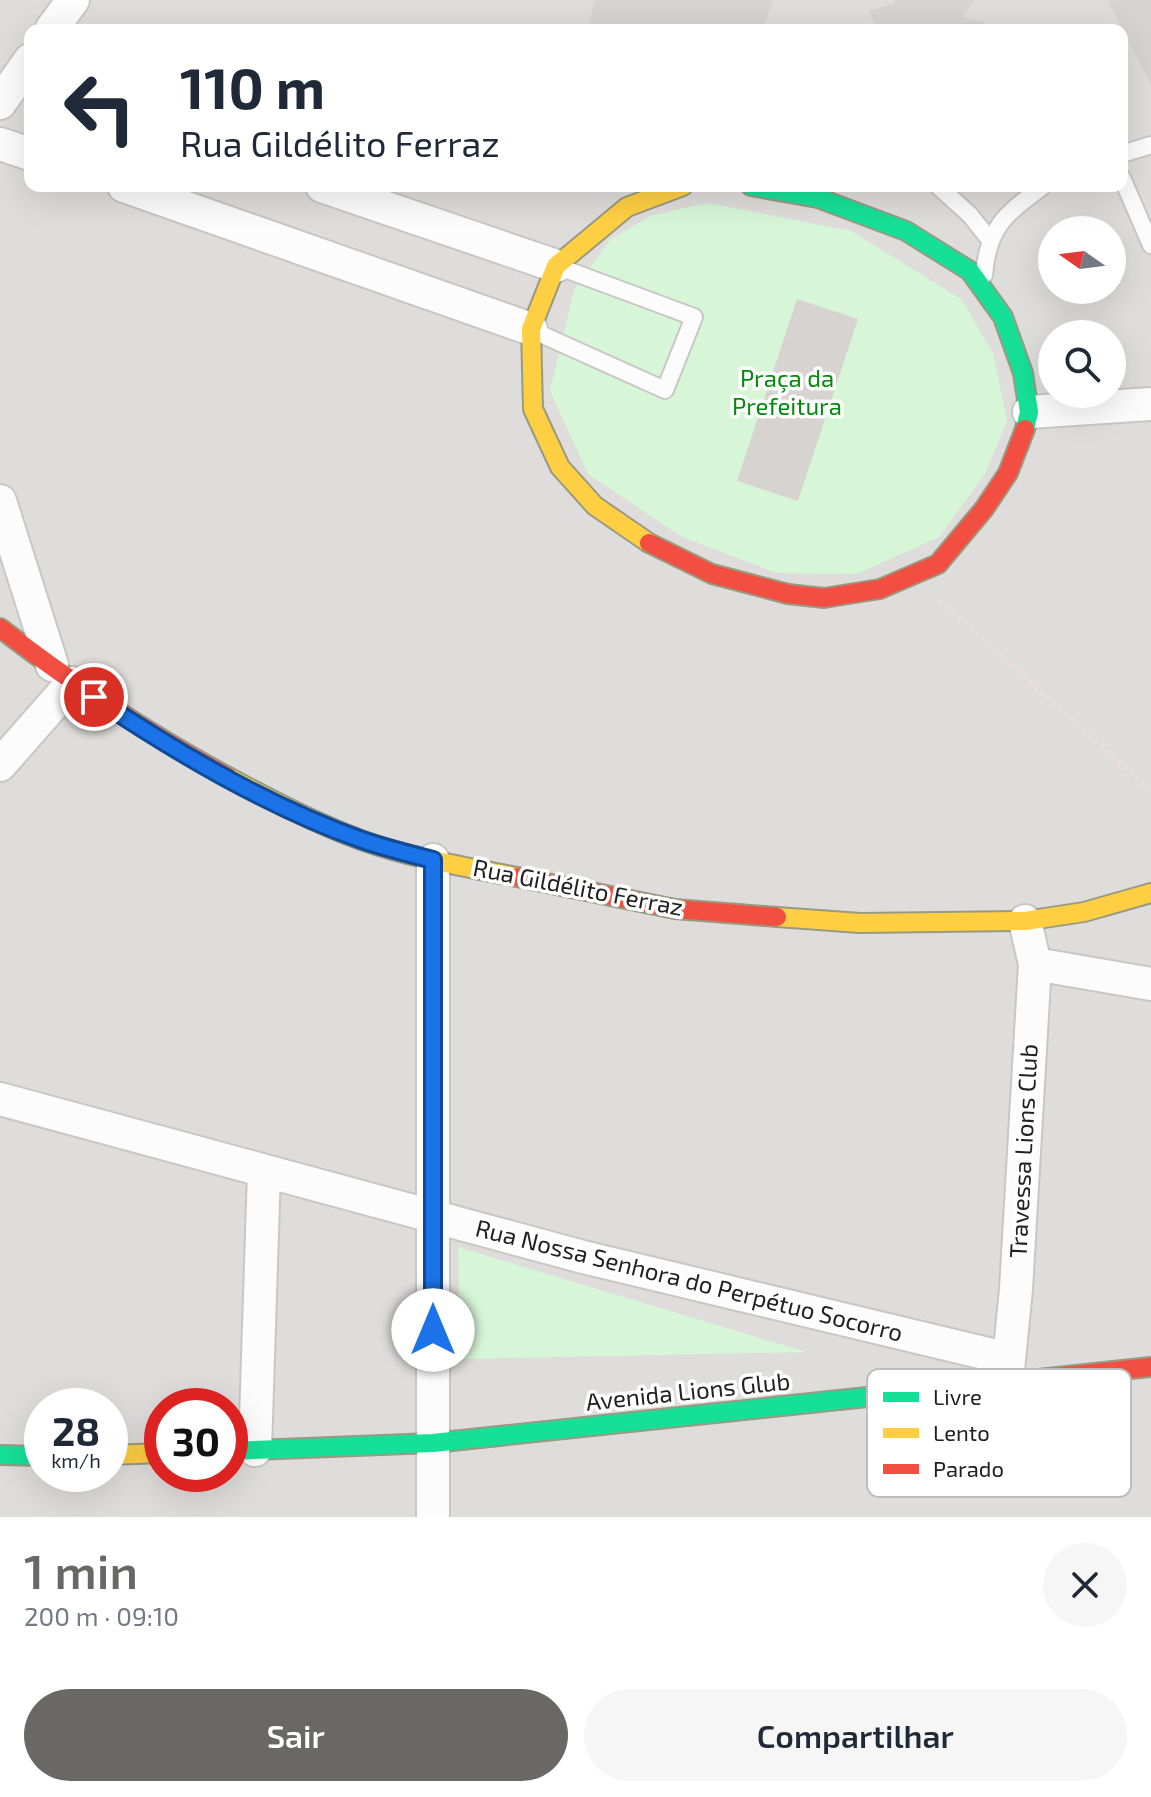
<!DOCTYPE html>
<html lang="pt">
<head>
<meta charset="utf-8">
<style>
  body { margin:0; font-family:"Exo 2",sans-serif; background:#f6f6f7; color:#1f2937; height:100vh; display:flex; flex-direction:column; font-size:30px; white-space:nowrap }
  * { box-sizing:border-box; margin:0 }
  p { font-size:26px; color:#747a83 }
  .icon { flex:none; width:44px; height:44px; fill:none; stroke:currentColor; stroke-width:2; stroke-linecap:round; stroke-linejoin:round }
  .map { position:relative; height:1517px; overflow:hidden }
  .sheet { display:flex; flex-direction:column; background:#fff; flex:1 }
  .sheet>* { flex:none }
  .guide { position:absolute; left:24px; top:24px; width:1104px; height:168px; border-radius:16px; box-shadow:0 8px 32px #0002; background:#fff; color:#1f2937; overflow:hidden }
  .needle { width:52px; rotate:284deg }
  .controls { position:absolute; left:1038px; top:216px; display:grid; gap:16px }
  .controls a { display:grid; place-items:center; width:88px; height:88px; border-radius:50%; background:#fff; box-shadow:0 8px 32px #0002; font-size:40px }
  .speed { position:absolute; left:24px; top:1388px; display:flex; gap:16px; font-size:40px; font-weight:700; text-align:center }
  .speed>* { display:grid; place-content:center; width:104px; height:104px; border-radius:50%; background:#fff; box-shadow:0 8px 32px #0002; line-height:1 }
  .speed small { font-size:20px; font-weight:400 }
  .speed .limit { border:12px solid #d22; background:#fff; color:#111 }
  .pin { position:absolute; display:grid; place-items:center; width:68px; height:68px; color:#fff; margin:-34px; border:4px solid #fff; border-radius:50%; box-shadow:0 2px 8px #0007 }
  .me { position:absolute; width:88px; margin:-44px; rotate:0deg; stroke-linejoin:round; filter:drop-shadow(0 0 6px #0008) }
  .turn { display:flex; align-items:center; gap:28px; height:168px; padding:0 24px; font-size:36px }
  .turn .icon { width:104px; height:104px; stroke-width:2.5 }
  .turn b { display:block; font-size:56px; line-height:68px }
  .round { display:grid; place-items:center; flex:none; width:84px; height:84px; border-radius:42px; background:#f6f6f7 }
  .summary { display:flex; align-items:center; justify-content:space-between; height:136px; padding:0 24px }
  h1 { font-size:48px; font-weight:600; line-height:60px; color:#696867 }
  .primary-button { display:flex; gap:16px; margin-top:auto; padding:16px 24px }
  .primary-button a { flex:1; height:92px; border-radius:48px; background:#696867; color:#fff; font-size:32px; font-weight:600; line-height:92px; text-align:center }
  .primary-button a+a { background:#f6f6f7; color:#1f2937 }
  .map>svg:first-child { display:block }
  .residential { fill:#dedddb; fill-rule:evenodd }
  .park { fill:#d7f6d7 }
  .building { fill:#d6d3d1 }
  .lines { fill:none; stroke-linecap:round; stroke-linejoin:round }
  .lane-casing { stroke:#c8c7c6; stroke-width:20 }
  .street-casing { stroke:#c8c7c6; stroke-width:36 }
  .fast-casing { stroke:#999a80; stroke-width:22 }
  .slow-casing { stroke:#999a80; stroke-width:22 }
  .jam-casing { stroke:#999a80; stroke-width:22 }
  .path { stroke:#ecdcda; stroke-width:5; stroke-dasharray:4 4; stroke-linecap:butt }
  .lane { stroke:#fdfcfc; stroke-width:16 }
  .street { stroke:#fdfcfc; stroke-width:32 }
  .fast { stroke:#16e098; stroke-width:18 }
  .slow { stroke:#ffcf43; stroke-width:18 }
  .jam { stroke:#f24e42; stroke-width:18 }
  .route-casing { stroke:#114b97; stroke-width:20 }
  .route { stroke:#1a73e8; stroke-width:14 }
  .labels { text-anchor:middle; stroke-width:7; stroke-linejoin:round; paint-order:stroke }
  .park-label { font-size:24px; fill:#058a0e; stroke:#fff }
  .street-label { font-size:24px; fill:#212121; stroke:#fff }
  .key { fill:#fff; stroke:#bcbcbc; stroke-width:2 }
  .key-label { font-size:22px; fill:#212121 }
</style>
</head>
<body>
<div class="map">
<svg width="1151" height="1517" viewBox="0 0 1151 1517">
  <rect width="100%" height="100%" fill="#efedea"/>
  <path class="residential" d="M0,0H1151V1517H0ZM30,30H1122V186H30ZM1052,230H1112V290H1052ZM1052,334H1112V394H1052ZM42,1406H110V1474H42ZM162,1406H230V1474H162Z"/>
  <path class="park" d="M708,203L851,231L961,299L993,353L1007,421L985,474L939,537L857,574L777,573L682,537L588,474L550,391L574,290L611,239L653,215Z
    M458,1247L806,1352L460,1359Z"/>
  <path class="building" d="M595,0H773L763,30H587Z
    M894,0H974L962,17L984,22L988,30H877L869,11L895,3Z
    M1111,0H1151V85L1108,1Z
    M797,299L858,319L798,501L737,481Z"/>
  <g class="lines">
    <defs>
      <path id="lane" d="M1122,154L1151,145
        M1122,178L1151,245
        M938,186L970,215L990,240
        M984,275C988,226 1006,214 1043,186
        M536,332L665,390L694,317L562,268"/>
      <path id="street" d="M51,30L73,0
        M0,103L30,60
        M0,144L30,154
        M124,186L531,329
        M322,186L556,266
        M1029,412L1151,404
        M0,501L52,665
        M0,765L72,683
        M1035,964L1151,984
        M0,1099L583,1257L1009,1359
        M1007,1380L1016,1289L1035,964L1025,921
        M255,1450L264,1172
        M433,1517V860"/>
      <path id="fast" d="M751,186L818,198L906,231L970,271L1003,317L1023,373L1029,412L1025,429
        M230,1451L433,1443L962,1387
        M0,1455L42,1456"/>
      <path id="slow" d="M649,543L595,506L560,467L533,409L531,329L556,266L627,207L683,186
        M228,777C271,800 315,823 361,840C411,858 465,867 517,877
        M777,917L860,923L1025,921L1084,912L1151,893
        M110,1455L162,1453"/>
      <path id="jam" d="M649,543L712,574L788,594L824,598L880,589L938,564L984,509L1008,473L1025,429
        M0,628C74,685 145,732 228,777
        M517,877L675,909L777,917
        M962,1387L1151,1367"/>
    </defs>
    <use href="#lane" class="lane-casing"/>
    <use href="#street" class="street-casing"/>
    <use href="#fast" class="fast-casing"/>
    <use href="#slow" class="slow-casing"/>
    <use href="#jam" class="jam-casing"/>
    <path class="path" d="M940,600L1151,791"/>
    <use href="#lane" class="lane"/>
    <use href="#street" class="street"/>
    <use href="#fast" class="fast"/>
    <use href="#slow" class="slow"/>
    <use href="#jam" class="jam"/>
  </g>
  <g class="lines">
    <defs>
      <path id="route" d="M94,697C174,751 271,808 362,840C385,848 409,854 433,860V1330"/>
    </defs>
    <use href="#route" class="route-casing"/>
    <use href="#route" class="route"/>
  </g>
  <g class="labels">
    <g class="park-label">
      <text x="787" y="387">Praça da<tspan x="787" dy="28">Prefeitura</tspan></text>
    </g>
    <g class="street-label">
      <text transform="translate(578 888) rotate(11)" y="8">Rua Gildélito Ferraz</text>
      <text transform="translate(1024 1151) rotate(-87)" y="8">Travessa Lions Club</text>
      <text transform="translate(689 1281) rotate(14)" y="8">Rua Nossa Senhora do Perpétuo Socorro</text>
      <text transform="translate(688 1392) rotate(-6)" y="8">Avenida Lions Glub</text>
    </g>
  </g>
  <rect x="867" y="1369" width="264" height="128" rx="12" class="key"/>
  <rect x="883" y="1392" width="36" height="10" fill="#16e098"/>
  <rect x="883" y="1428" width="36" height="10" fill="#ffcf43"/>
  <rect x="883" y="1464" width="36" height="10" fill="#f24e42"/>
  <g class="key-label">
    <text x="933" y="1405">Livre</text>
    <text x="933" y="1441">Lento</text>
    <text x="933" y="1477">Parado</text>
  </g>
</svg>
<div class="controls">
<a><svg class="needle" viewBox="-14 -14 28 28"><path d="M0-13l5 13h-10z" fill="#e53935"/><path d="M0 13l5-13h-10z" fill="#747a83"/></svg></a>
<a><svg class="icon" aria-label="search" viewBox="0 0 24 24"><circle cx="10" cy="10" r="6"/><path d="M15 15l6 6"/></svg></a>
</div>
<div class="speed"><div>28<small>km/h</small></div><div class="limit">30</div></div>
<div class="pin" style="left:94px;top:697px;background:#d93025"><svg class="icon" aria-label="arrive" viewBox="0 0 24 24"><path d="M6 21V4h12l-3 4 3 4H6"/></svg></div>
<svg class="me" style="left:433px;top:1330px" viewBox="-20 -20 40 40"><circle r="19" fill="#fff"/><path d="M0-13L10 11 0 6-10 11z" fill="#1a73e8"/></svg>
<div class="guide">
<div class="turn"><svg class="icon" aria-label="left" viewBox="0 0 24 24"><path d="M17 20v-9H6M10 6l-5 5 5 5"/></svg><div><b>110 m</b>Rua Gildélito Ferraz</div></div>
</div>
</div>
<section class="sheet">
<div class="summary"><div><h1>1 min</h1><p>200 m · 09:10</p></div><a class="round"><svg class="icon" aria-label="close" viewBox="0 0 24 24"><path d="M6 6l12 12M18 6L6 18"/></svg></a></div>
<div class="primary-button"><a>Sair</a><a>Compartilhar</a></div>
</section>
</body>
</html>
